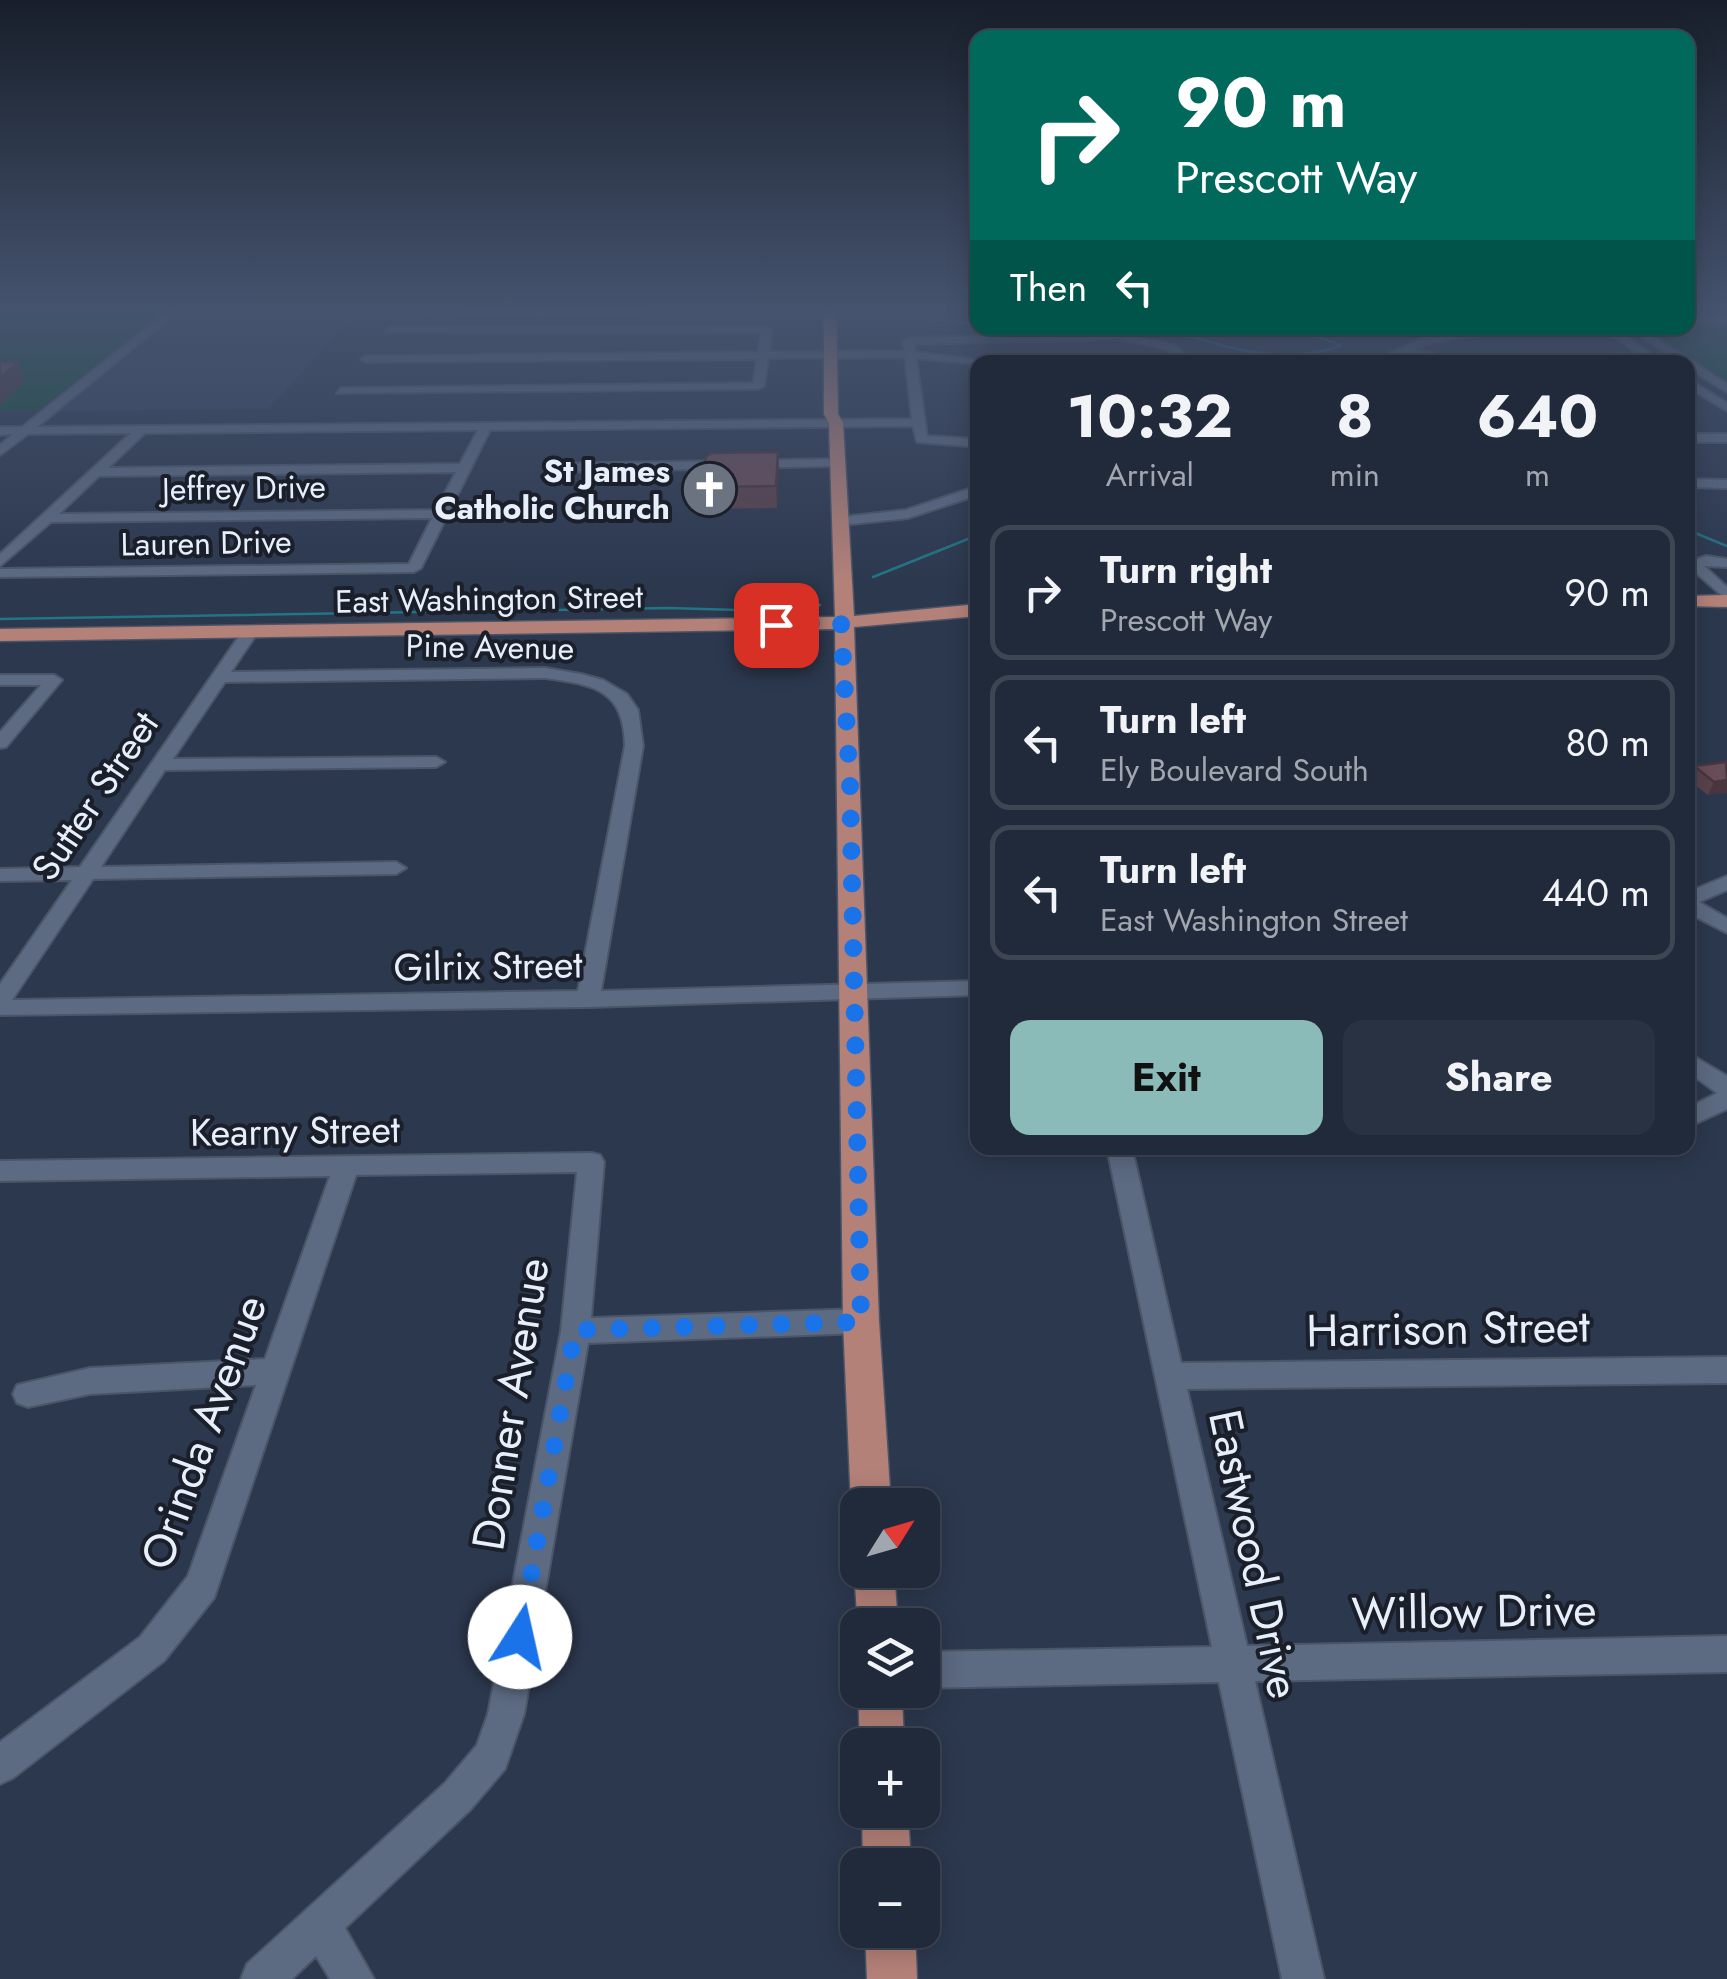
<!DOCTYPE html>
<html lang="en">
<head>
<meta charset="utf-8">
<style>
  body { margin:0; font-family:Jost,sans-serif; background:#293242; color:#f1f3f6; height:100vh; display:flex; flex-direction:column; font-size:38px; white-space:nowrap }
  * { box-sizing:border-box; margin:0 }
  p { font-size:32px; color:#a2a7af }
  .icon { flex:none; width:55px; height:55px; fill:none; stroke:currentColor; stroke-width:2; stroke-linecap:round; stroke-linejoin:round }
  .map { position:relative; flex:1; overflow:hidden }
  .panel { position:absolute; left:970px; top:355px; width:725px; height:800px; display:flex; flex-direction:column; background:#212a3a; border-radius:20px; box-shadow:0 5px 25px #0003,0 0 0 2px #3e4654 }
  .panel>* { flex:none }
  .banner { position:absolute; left:970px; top:30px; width:725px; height:305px; border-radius:20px; box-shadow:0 5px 25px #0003,0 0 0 2px #3e4654; background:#00695c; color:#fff; overflow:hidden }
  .needle { width:65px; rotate:53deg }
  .buttons { position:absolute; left:840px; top:1488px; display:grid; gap:20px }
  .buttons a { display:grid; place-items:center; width:100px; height:100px; border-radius:20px; background:#212a3a; box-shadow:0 5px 25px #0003,0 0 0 2px #3e4654; font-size:50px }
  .pin { position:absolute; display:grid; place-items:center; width:85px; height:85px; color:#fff; margin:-42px; border-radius:20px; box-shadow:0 5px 15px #0006 }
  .me { position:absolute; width:110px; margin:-55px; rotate:10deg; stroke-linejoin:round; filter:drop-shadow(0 0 8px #0008) }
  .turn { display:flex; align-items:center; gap:35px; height:210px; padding:0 40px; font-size:45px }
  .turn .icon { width:130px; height:130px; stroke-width:2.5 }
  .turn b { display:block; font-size:70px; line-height:85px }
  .then { display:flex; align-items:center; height:95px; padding:0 40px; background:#0003; gap:20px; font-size:38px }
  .eta { display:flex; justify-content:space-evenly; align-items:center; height:170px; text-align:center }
  .eta b { font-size:60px; font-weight:700; line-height:70px }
  .action { display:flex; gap:20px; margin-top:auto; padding:20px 40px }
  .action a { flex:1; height:115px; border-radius:20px; background:#8bbbb9; color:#111; font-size:40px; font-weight:700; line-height:115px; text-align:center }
  .action a+a { background:#293242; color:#f1f3f6 }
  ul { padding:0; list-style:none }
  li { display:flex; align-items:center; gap:30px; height:135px; margin:0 20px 15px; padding:0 20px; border:5px solid #3e4654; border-radius:20px }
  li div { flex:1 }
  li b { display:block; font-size:38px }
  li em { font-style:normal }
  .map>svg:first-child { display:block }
  .built { fill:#33425d }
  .green { fill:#134e38 }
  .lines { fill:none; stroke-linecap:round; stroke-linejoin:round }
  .stream { stroke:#217585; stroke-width:2.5 }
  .minor-casing { stroke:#4b5568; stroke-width:4 }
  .major-casing { stroke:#4b5568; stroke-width:3 }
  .minor { fill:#5c6a82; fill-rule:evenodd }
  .major { fill:#b48178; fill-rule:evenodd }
  .wall { fill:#5a424c }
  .shaded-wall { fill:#4a363e }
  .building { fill:#694d58; stroke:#4a363e; stroke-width:2.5 }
  .route { stroke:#1a73e8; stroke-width:18; stroke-dasharray:0 32.4 }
  .labels { text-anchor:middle; stroke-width:8; stroke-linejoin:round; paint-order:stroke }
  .far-poi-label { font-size:32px; font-weight:bold; fill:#e7effd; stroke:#1a1f29; text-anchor:end }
  .far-street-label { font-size:32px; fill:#e7effd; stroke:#1a1f29 }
  .street-label { font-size:38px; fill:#e7effd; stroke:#1a1f29 }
  .near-street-label { font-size:45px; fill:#e7effd; stroke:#1a1f29 }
</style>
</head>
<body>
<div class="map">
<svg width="1727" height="1979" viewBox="0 0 1727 1979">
  <rect width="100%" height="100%" fill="#2c384e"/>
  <path class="built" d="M351,317L269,409L60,411L173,320Z"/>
  <path class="green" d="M0,307H172L38,410L0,411Z
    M1688,323H1727V381L1644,328H1688Z"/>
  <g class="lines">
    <path class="stream" d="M917,307L900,316L978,324
      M1181,328L1176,331C1230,350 1285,365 1341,346L1315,335L1342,328
      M1688,530L1727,546
      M873,577L978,535
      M0,619L668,608L802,612L820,605"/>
    <defs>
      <path id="minor" d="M173,307H184L179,312L425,311L430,314L425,317L171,318L37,427L912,419L905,357L768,358L764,386L758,389L337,393L341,388L753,383L757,359L366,362L361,359L366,356L758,352L761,333L385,332L389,327H767L772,330L769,352L904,351L903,341L908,338L1118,333L1174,345L1193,362H1182L1167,349L1118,339L914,344L915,352L991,362L978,364L916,358L927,436L978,439V447L917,442L913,426L490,430L421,568L414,572L0,577V569L409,564L432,518L51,522L0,566V554L131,433L28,434L0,455V445L13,434L0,435V427H22ZM478,430L460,464L108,468L145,433ZM456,472L436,510L59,514L99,476Z
        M463,307H554V310L728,307L537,316L533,311L468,312L457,316Z
        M1688,317H1727V323H1688Z
        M1495,328H1602L1619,331L1655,357L1650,360L1465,362L1470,359L1639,354C1631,349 1622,341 1613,336C1580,321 1448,334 1414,349L1464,362L1404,353L1384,362H1371L1425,337Z
        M1629,328H1640L1727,384V392L1688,368V362H1679Z
        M1688,379L1727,403V411L1688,387Z
        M1688,434H1727V442H1688Z
        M839,459V465L835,466L552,472L546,468L552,464Z
        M1688,479L1727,480V488L1688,487Z
        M978,486V495L908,518L842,525L835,521L842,517L906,510Z
        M1706,556L1727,559V567L1704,566L1727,587V600L1688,566L1689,562Z
        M250,627L258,632L231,672L545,668L581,674L603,680L627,694L638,710L643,746L601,991L978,981V995L588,1007L0,1015V984L72,880L0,881V869L80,867L244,629ZM545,678C594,685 624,689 625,746L578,991L12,1000L93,879L396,874L406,868L396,862L101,867L165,770L436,767L445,762L436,757L173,759L225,682Z
        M0,675H54L62,680L6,747L0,748V732L41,685H0Z
        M1727,876V890L1699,902L1727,918V933L1688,913V892Z
        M1688,1053L1727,1076V1109L1688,1127V1108L1717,1093L1688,1072Z
        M1107,1148H1132L1181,1363L1727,1357V1383L1187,1389L1247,1646L1727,1636V1672L1255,1681L1324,1979H1282L1219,1682L922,1688V1652L1212,1647Z
        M591,1153L600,1155L604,1162L591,1318L861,1309L871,1313L875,1321L871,1329L861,1333L588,1343L524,1714L505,1769L471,1809L345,1928L374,1979H330L316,1956L292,1979H241L247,1964L445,1783L477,1745L488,1714L561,1331L577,1172L356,1175L214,1598L164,1661L13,1778L0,1784V1742L140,1637L188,1576L256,1385L90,1394L28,1407L17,1403L13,1394L17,1385L90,1368L265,1359L330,1176L0,1181V1161Z"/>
      <path id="major" d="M824,307H836L838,414L843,423L854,616L978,604V616L854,627L879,1321L891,1505H858V1518L851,1505L843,1321L835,629L0,641V629L835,617L829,423L824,414Z
        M1727,595V607L1688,606V596Z
        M858,1561V1570H894L898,1625H858V1629L854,1570Z
        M858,1690H902L904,1745H860Z
        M862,1810H908L911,1865H863Z
        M865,1930H915L917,1979H867Z"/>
    </defs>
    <use href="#minor" class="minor-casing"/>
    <use href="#major" class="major-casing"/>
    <use href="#minor" class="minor"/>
    <use href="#major" class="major"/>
  </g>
  <path class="wall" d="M778,452L777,508L693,509L691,487L703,472Z
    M1726,762L1708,795L1688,780L1694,766Z"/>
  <path class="shaded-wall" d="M18,362L25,381L0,405V378Z
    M778,452L779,473L777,508L776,486Z
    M1727,780V793L1708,795L1714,782Z"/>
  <path class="building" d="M0,362H18L0,378Z
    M778,452L776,486L691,487L694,472H703L706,457L711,453Z
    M1726,762L1727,780L1714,782L1694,766Z"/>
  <linearGradient id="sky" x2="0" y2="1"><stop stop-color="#181f2b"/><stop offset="0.53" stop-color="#45536e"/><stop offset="1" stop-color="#45536e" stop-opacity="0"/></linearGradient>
  <rect width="1727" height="584" fill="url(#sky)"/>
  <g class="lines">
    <path class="route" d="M520,1637L575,1330L861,1322L850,784L841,622L776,625"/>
  </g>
  <defs>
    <symbol id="church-disc" viewBox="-11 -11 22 22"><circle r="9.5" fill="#6b7280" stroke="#1a1f29"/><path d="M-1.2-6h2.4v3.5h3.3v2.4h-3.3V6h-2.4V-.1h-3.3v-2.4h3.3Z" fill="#fff"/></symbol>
  </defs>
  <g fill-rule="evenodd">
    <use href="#church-disc" x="678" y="458" width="63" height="63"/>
  </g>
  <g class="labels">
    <g class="far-poi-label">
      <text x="670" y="482">St James<tspan x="670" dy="37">Catholic Church</tspan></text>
    </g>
    <g class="far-street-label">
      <text transform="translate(244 488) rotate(-1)" y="11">Jeffrey Drive</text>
      <text transform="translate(206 543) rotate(-1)" y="11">Lauren Drive</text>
      <text transform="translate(489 599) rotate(-1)" y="11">East Washington Street</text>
      <text transform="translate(490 647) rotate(1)" y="11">Pine Avenue</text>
    </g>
    <g class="street-label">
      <text transform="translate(95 796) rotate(-56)" y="13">Sutter Street</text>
      <text transform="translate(488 966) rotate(-1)" y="13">Gilrix Street</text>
      <text transform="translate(295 1131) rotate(-1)" y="13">Kearny Street</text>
    </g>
    <g class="near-street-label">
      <text transform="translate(1448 1328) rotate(-1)" y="16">Harrison Street</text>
      <text transform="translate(510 1404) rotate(-81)" y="16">Donner Avenue</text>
      <text transform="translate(203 1432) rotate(-70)" y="16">Orinda Avenue</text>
      <text transform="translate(1255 1554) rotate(78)" y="16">Eastwood Drive</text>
      <text transform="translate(1474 1611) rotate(-1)" y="16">Willow Drive</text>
    </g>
  </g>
</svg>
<div class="buttons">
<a><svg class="needle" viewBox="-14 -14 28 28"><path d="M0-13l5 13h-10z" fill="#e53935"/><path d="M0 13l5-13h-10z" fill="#a2a7af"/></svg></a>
<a><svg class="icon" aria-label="layers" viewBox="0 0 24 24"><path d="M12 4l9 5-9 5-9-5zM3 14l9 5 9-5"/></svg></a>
<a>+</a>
<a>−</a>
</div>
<div class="pin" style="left:776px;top:625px;background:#d93025"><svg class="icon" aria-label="arrive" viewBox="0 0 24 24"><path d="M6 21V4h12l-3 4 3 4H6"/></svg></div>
<svg class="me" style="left:520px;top:1637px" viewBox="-20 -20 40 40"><circle r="19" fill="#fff"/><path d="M0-13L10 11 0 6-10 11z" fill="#1a73e8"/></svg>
<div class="banner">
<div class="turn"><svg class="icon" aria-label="right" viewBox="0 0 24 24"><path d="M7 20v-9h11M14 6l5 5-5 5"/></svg><div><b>90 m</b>Prescott Way</div></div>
<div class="then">Then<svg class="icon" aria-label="left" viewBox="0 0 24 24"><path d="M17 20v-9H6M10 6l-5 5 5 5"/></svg></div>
</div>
<section class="panel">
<div class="eta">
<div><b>10:32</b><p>Arrival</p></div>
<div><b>8</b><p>min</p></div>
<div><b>640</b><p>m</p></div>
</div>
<ul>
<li><svg class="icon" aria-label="right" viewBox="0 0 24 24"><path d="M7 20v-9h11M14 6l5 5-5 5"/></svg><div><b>Turn right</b><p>Prescott Way</p></div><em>90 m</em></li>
<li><svg class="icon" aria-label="left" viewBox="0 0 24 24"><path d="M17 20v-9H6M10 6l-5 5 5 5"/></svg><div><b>Turn left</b><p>Ely Boulevard South</p></div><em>80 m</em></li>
<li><svg class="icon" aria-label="left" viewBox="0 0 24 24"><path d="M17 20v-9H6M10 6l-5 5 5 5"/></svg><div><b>Turn left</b><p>East Washington Street</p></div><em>440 m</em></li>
</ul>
<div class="action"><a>Exit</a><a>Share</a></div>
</section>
</div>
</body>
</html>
